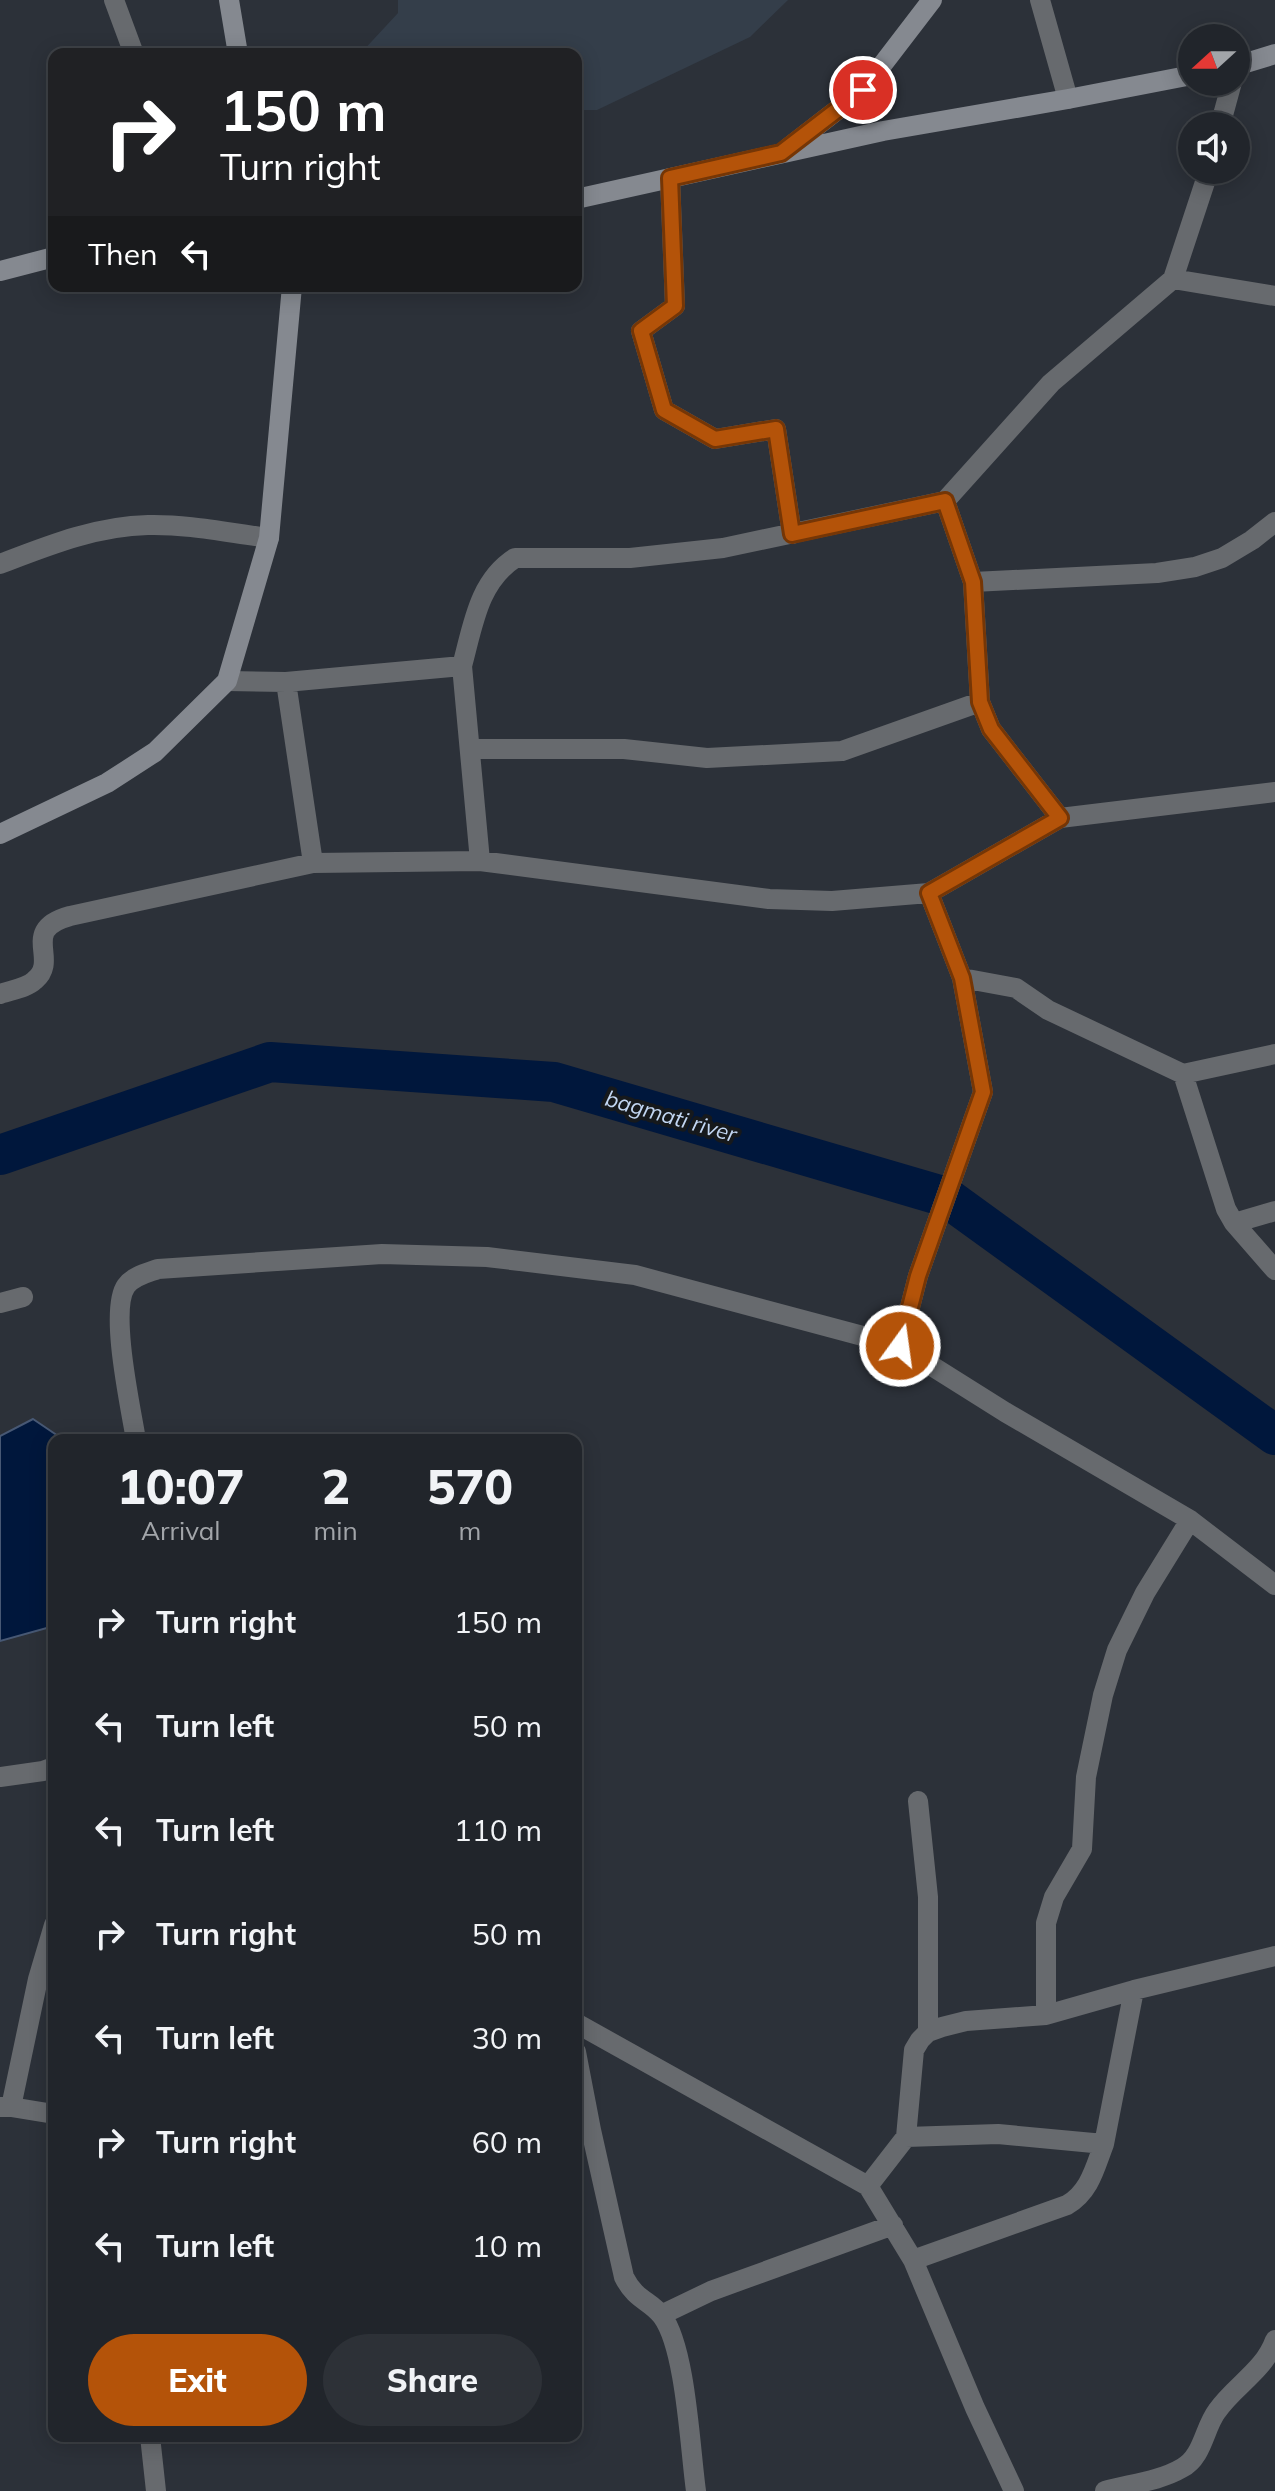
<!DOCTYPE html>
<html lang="en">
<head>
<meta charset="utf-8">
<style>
  body { margin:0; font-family:Mulish,sans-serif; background:#2d3137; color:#f1f3f6; height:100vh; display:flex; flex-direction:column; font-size:30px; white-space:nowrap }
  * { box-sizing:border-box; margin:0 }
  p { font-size:26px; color:#a2a5a9 }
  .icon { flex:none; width:44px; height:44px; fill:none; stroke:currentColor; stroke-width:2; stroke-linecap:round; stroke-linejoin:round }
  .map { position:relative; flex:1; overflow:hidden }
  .drawer { position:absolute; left:48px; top:1434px; width:534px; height:1008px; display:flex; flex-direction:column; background:#21252b; border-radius:16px; box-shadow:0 4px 20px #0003,0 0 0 2px #3e4247 }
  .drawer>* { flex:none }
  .top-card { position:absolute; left:48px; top:48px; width:534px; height:244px; border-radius:16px; box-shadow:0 4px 20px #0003,0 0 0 2px #3e4247; background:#202124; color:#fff; overflow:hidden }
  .needle { width:52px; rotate:249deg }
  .tools { position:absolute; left:1178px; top:24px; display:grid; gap:16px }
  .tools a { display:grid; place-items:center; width:72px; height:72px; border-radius:50%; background:#21252b; box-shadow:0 4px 20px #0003,0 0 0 2px #3e4247; font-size:40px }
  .pin { position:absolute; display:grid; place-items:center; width:68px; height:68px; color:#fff; margin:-34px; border:4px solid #fff; border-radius:50%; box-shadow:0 2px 8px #0007 }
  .me { position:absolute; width:88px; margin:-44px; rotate:14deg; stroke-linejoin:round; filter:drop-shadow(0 0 6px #0008) }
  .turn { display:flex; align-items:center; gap:28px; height:168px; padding:0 40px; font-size:36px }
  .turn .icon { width:104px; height:104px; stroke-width:2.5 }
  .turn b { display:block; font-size:56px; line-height:68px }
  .then { display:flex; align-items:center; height:76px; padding:0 40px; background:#0003; gap:16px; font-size:30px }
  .eta { display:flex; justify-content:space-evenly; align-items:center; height:136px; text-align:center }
  .eta b { font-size:48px; font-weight:800; line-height:56px }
  .action { display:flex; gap:16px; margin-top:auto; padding:16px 40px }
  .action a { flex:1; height:92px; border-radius:48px; background:#b45309; color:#fff; font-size:32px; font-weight:800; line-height:92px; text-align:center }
  .action a+a { background:#2d3137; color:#f1f3f6 }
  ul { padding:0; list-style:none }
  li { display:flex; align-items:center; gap:24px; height:104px; padding:0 40px }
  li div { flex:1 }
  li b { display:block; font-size:30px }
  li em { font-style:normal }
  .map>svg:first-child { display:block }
  .built { fill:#343e4a }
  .water { fill:#00173c; stroke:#475874; stroke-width:2 }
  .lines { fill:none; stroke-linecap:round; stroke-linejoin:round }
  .river { stroke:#00173c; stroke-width:40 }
  .street { stroke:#676a6e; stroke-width:20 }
  .secondary { stroke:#858990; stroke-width:20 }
  .route-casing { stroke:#753606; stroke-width:20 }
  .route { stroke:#b45309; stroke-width:14 }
  .labels { text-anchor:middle; stroke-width:8; stroke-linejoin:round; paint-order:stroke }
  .water-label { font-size:22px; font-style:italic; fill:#c2d6f2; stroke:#16191c }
</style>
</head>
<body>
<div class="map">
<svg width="1275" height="2491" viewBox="0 0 1275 2491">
  <rect width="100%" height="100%" fill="#2c3139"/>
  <path class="built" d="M398,0H788L750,37L597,110H576V54H360L398,13Z"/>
  <path class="water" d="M33,1419L64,1440H54V1626L0,1641V1436Z"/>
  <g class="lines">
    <path class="river" d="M0,1155L270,1062L554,1082L946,1197L1275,1435"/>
    <path class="street" d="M114,0L134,54
      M1040,0L1068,99
      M1220,126L1232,82
      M670,178L675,306L641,331L664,410L715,439L776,429L792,534
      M1173,279L1275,296
      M945,501L973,582L980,702L991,729L1060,818
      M0,564C47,546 96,526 148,525C188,524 229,533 269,538
      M973,582L1157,573L1195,567L1222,558L1252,540L1275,522
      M462,666L480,861L769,899L832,901L929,893L1060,818L1275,792
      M227,681L286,682L462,666C473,626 478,582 515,558H630L723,548L945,501L1051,383L1173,279L1209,170
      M286,682L313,863
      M470,749H624L707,758L842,751L980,702
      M962,978L1016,988L1048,1010L1183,1074L1275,1054
      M0,994C11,990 27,988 35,980C60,959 19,930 70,916L313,863L480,861
      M1183,1074L1226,1209L1234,1223L1275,1270
      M1234,1223L1275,1211
      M0,1303L23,1297
      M900,1346L1005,1412L1190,1520L1275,1585
      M136,1440C131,1409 109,1310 126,1286C133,1276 147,1273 158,1269L382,1254L487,1257L635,1275L900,1346L918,1276L983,1092L962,978L929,893
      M0,1777L43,1771L54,1767
      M918,1801L928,1897V2032
      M1046,2015V1923L1054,1897L1082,1849L1086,1777L1103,1695L1117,1650L1145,1593L1190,1520
      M576,2023L868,2186L913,2260L975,2408L1014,2491
      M576,2052L591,2130L576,2134
      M0,2107H11L54,2114
      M11,2107L38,1979L54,1925
      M591,2130L624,2277C636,2301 650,2300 662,2316C686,2348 690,2449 696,2491
      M906,2137L998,2134L1104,2144L1134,1990
      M868,2186L906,2137L914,2050L920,2040L928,2032L942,2027L966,2021L1046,2015L1134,1990L1275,1956
      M913,2260L1067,2205C1090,2192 1095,2167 1104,2144
      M661,2315L711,2291L893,2225
      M150,2436L156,2491
      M1105,2491C1130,2484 1160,2481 1182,2468C1203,2457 1204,2428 1217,2411C1235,2385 1264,2371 1275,2340"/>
    <path class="secondary" d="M229,0L238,54
      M1236,66L1275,54
      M788,148L863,90L932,0
      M576,199L883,131L1068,99L1192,75
      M0,271L54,257
      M0,834L107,783L155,752L227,681L269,538L292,286"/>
  </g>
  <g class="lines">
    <defs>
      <path id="route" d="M863,90L781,153L670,178L675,306L641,331L664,410L715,439L776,429L792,534L945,501L973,582L980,702L991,729L1060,818L929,893L962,978L983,1092L918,1276L900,1346"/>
    </defs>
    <use href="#route" class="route-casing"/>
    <use href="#route" class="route"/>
  </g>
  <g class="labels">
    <g class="water-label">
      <text transform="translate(671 1116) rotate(16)" y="8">bagmati river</text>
    </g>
  </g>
</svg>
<div class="tools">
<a><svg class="needle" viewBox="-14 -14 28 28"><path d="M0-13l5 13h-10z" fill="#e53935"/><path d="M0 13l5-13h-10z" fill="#a2a5a9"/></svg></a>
<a><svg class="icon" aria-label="sound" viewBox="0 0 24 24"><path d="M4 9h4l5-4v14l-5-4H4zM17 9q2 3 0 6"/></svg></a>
</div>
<div class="pin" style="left:863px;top:90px;background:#d93025"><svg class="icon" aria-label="arrive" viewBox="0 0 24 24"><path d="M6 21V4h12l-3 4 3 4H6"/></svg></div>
<svg class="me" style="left:900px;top:1346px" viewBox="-20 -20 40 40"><circle r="17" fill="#b45309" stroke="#fff" stroke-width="3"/><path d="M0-11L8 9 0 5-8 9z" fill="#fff"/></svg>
<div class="top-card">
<div class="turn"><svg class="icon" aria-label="right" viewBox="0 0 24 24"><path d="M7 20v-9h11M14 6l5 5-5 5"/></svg><div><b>150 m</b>Turn right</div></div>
<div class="then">Then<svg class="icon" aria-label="left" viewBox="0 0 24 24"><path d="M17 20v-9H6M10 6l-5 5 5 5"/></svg></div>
</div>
<section class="drawer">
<div class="eta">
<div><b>10:07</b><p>Arrival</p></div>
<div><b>2</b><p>min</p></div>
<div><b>570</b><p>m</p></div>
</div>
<ul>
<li><svg class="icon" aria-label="right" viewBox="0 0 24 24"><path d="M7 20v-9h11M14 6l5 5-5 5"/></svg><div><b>Turn right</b></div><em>150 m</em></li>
<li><svg class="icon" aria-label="left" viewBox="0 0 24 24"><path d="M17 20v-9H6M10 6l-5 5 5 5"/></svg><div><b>Turn left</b></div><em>50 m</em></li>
<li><svg class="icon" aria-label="left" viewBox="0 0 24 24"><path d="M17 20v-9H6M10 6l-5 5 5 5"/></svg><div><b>Turn left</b></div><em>110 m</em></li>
<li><svg class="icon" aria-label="right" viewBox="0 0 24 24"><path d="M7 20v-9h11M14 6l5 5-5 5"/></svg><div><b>Turn right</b></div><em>50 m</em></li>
<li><svg class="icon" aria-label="left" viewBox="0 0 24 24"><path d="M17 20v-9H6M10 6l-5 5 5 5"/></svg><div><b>Turn left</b></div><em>30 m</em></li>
<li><svg class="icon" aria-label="right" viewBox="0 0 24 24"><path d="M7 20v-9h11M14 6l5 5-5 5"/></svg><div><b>Turn right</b></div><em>60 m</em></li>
<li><svg class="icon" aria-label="left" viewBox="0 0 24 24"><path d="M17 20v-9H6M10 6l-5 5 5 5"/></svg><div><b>Turn left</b></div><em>10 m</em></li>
</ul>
<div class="action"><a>Exit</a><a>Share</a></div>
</section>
</div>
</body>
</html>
